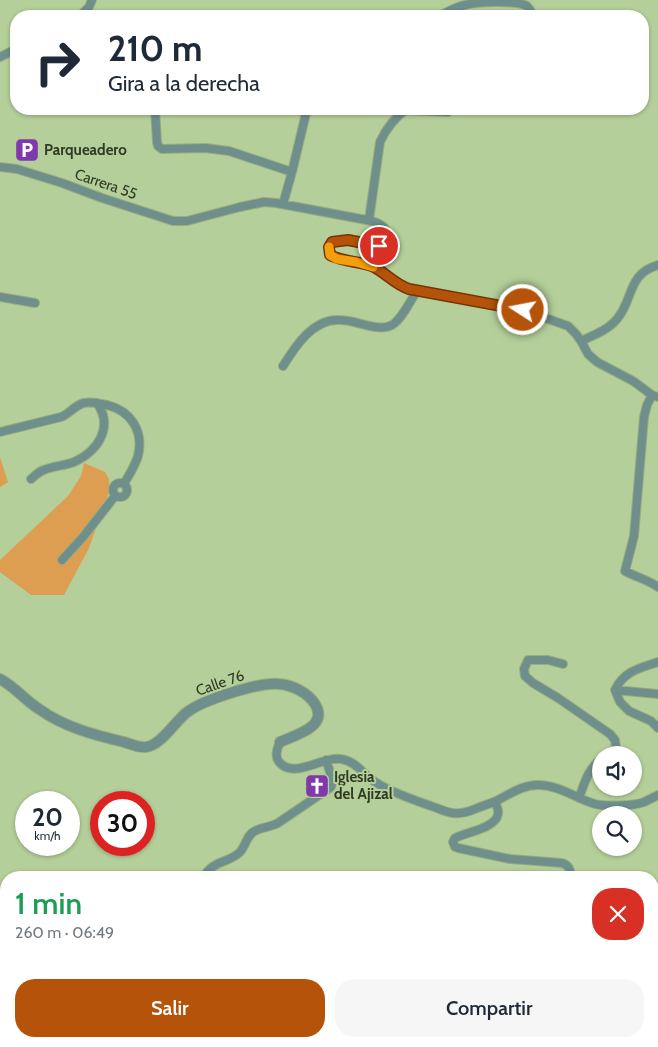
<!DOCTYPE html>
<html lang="es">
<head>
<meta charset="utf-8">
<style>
  body { margin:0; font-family:Cabin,sans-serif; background:#f6f6f7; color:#1f2937; height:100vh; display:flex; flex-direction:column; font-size:19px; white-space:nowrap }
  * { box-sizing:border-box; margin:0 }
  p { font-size:16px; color:#747a83 }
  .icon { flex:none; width:28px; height:28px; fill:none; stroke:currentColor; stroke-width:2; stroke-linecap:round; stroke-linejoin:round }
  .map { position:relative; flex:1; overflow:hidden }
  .side { position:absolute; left:0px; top:871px; width:659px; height:176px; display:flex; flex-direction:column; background:#fff; border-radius:20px 20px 0 0; box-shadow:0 1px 4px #0004 }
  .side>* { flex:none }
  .hud { position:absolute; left:10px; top:10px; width:639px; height:105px; border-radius:20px; box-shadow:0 1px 4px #0004; background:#fff; color:#1f2937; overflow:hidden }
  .buttons { position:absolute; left:592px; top:746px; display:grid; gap:10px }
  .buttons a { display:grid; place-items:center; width:50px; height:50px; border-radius:50%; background:#fff; box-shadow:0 1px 4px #0004; font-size:25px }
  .speed { position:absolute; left:15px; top:791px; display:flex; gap:10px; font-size:25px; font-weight:700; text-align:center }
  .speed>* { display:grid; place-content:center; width:65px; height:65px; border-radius:50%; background:#fff; box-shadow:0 1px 4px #0004; line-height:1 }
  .speed small { font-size:12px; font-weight:400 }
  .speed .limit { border:8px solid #d22; background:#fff; color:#111 }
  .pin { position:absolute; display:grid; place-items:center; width:42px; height:42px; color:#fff; margin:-21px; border:2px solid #fff; border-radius:50%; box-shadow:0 1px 5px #0007 }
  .me { position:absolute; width:55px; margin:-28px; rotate:281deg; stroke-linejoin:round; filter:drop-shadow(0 0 4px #0008) }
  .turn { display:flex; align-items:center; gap:18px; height:105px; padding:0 15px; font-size:22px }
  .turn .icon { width:65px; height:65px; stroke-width:2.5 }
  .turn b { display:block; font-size:35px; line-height:42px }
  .round { display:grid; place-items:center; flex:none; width:52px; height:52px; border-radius:20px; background:#f6f6f7 }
  .headline { display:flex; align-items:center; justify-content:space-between; height:85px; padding:0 15px }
  h1 { font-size:30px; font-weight:600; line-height:38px; color:#1e9e55 }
  .cta { display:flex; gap:10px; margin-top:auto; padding:10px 15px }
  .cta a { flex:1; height:58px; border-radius:20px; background:#b45309; color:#fff; font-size:20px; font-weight:600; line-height:58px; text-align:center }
  .cta a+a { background:#f6f6f7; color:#1f2937 }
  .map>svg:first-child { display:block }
  .green { fill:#dd9e52 }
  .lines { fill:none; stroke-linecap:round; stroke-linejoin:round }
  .minor-casing { stroke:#97ae7f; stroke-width:10 }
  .tertiary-casing { stroke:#97ae7f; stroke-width:12 }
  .minor { stroke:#6f8f8c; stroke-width:8 }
  .tertiary { stroke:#6f8f8c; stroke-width:10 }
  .route-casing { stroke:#753606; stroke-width:12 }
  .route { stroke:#b45309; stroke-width:9 }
  .slow { stroke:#f59e0b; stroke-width:9 }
  .labels { text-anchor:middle; stroke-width:4; stroke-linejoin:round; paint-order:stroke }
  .poi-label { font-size:15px; font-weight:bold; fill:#303b25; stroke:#b4cf99; text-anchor:start }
  .street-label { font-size:15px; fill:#303b25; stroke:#b4cf99 }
</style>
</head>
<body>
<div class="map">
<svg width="658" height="1047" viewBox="0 0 658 1047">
  <rect width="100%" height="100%" fill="#b4cf99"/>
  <path class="green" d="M0,457L8,482L0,487Z
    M84,463L105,472L109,479V492L89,548L64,595H31L0,572V560L68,496L81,476Z"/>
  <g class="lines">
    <defs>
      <path id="minor" d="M80,16L89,7L92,0
        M439,16C448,12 455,7 465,5C477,2 517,0 527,6C530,9 532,13 533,16
        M0,57L16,49
        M155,109L157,142L158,146L162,149L205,148L229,151L292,172
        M405,110L448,112
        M0,167L17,169L62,183L102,198L173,221H187L240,207L264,202L276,203L372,221C383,224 389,229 387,241L382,245L379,246C363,244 348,238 332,242L329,247L330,255C343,262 358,261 372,266C385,272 394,284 409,289L523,310L568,326L576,334L581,341C594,335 608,330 617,319C634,299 627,274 658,265
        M283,204L292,172L307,109
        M369,220L380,142C386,129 395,117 407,109
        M0,297L35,303
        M581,341L588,354L597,362L633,381L652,395L658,397
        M283,366C295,347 313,318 340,320C350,320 360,324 370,326C378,328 385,329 392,325C402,319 410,301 417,291
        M652,395L647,405L644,417L634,536L625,571C636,577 648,580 658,587
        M0,432L61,417C69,414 75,405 84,403C91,401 99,404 107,405C131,411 144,431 138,456C135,466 129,475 124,484
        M31,479C35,476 39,471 44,470C53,466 64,466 74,462C98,451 114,427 97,403
        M113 490a7 7 0 1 1 14 0a7 7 0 1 1-14 0Z
        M62,560L83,537L115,496
        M658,662C640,668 624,671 615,690L620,702L629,711L651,721L658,728
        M563,664L548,660H528L524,669L525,676L533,683L558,698L610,734L615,740L616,748L607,755
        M615,690L658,694
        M280,742C277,749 274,757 280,763C295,779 323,756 341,759C356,761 364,775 375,782C392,793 412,799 431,806C438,808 445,812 453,813C461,814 468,812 475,809C482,806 489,804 496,801C510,794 522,785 538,785C558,785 574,797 592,803C601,807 635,806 644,802C649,800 654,797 658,795
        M579,798C585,782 587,771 601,759
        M495,802C496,805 499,809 498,814C496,828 467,832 455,838L453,842L455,847L458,848L510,859L562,863C569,865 572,871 569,878
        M203,878C213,860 226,864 239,853C246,847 246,835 255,831C262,827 271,827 278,823L331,787L333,781L326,760
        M652,909L658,912
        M0,949L6,945
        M118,1047L120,1041
        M175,1047L179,1041"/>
      <path id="tertiary" d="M0,679C15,687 25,700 39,709C64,727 94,735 124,742C130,744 139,748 146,747C160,746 175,722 186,713C202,700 259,682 279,684C292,685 307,692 315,704C329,727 295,735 280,742"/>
    </defs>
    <use href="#minor" class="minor-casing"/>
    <use href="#tertiary" class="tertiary-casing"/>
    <use href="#minor" class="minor"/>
    <use href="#tertiary" class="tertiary"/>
  </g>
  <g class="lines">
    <defs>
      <path id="route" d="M379,246L348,240L332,242L329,247L330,255C343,262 358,261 372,266C385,272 394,284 409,289L523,310"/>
    </defs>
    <use href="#route" class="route-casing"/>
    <use href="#route" class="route"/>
    <path class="slow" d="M329,247L330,255L337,259L356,262L373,267"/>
  </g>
  <defs>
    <symbol id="parking-square" viewBox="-11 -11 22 22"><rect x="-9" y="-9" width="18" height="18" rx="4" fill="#8039ac" stroke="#b4cf99"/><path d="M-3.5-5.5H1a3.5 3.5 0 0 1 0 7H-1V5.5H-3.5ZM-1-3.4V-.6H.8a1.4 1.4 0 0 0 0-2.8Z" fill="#fff"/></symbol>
    <symbol id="church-square" viewBox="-11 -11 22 22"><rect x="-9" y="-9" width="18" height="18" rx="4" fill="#8039ac" stroke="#b4cf99"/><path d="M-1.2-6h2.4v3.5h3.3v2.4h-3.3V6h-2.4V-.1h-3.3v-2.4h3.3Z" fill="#fff"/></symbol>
  </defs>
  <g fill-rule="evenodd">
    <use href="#parking-square" x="13" y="136" width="28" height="28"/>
    <use href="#church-square" x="303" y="772" width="28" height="28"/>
  </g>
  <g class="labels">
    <g class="poi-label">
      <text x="44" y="155">Parqueadero</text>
      <text x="334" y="782">Iglesia<tspan x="334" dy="17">del Ajizal</tspan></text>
    </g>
    <g class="street-label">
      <text transform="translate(106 184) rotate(19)" y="5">Carrera 55</text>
      <text transform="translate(220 683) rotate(-19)" y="5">Calle 76</text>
    </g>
  </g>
</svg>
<div class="buttons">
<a><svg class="icon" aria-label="sound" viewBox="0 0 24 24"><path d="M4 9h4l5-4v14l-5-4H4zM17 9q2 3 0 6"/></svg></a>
<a><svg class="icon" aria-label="search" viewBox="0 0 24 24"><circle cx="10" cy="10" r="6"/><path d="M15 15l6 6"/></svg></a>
</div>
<div class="speed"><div>20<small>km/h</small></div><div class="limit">30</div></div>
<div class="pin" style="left:379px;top:246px;background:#d93025"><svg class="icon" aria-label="arrive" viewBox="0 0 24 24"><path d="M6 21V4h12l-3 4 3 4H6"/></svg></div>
<svg class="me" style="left:523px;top:310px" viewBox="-20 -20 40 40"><circle r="17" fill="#b45309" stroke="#fff" stroke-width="3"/><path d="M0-11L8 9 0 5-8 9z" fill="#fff"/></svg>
<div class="hud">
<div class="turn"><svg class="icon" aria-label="right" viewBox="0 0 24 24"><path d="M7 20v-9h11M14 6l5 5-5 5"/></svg><div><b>210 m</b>Gira a la derecha</div></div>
</div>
<section class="side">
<div class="headline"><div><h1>1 min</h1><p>260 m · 06:49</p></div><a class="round" style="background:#d93025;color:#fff"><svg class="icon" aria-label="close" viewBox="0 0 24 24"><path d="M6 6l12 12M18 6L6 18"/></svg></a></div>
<div class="cta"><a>Salir</a><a>Compartir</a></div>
</section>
</div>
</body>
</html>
